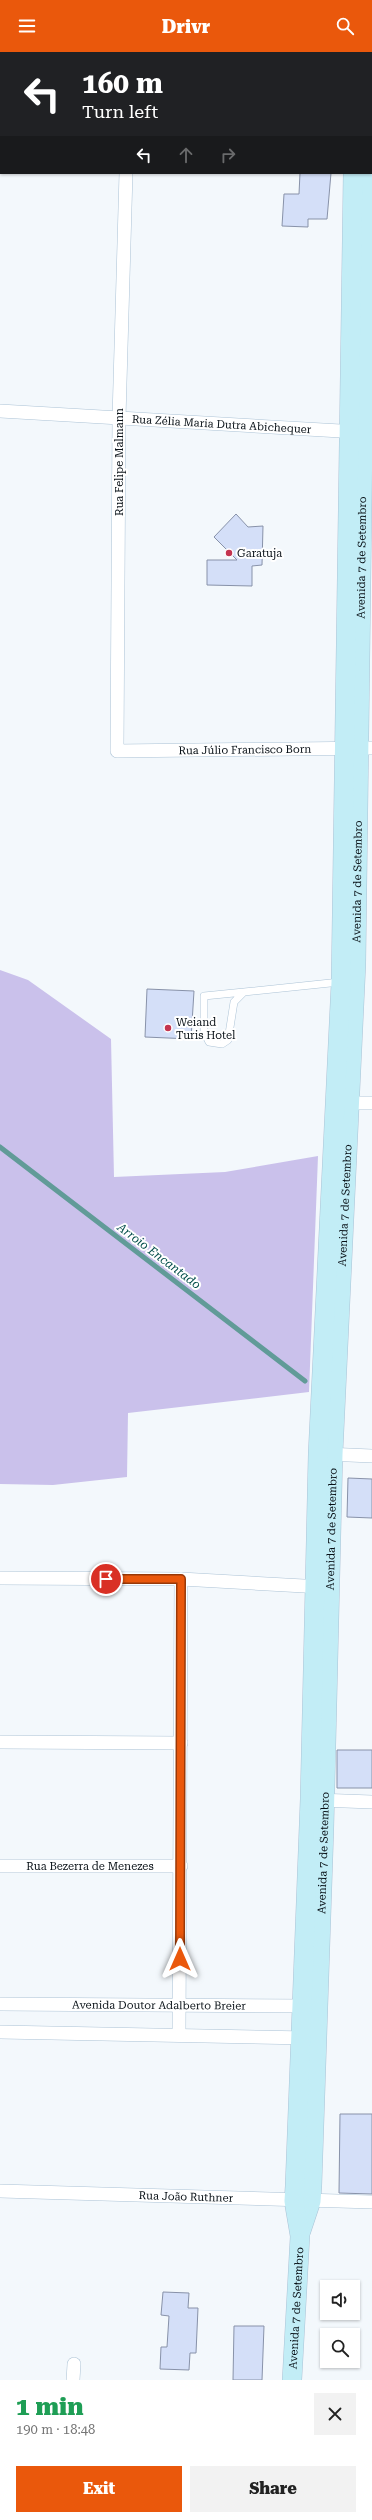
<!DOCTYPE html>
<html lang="en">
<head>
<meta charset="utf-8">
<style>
  body { margin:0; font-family:"Roboto Serif",serif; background:#f2f2f2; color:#222; height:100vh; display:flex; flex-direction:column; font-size:15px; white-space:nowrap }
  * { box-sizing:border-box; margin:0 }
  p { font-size:13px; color:#767676 }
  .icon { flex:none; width:22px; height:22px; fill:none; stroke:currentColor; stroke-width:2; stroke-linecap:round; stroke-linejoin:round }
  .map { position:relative; height:2328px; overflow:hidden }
  .details { display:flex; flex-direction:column; background:#fff; flex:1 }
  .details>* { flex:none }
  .hud { position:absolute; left:0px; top:0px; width:372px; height:122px; box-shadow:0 1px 3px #0004; background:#202124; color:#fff; overflow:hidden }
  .fabs { position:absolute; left:320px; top:2228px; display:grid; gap:8px }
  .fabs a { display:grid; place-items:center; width:40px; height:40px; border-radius:0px; background:#fff; box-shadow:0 1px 3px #0004; font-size:20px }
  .pin { position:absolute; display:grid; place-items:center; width:34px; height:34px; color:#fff; margin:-17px; border:2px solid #fff; border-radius:50%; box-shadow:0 1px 4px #0007 }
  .me { position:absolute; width:44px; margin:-22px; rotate:0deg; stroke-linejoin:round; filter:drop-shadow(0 0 3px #0008) }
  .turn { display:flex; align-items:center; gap:14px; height:84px; padding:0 16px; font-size:18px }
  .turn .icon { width:52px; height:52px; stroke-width:2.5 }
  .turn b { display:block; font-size:28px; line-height:34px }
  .lanes { display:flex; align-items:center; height:38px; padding:0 16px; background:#0003; justify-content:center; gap:20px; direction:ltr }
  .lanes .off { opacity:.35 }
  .round { display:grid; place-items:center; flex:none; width:42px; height:42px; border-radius:0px; background:#f2f2f2 }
  .summary { display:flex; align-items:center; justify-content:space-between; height:68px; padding:0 16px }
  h1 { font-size:24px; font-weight:800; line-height:30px; color:#1e9e55 }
  .action { display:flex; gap:8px; margin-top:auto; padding:8px 16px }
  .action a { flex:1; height:46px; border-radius:0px; background:#ea580c; color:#fff; font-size:16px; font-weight:800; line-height:46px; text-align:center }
  .action a+a { background:#f2f2f2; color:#222 }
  header { display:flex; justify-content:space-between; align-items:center; height:52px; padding:0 16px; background:#ea580c; color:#fff; font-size:18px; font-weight:800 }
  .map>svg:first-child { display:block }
  .green { fill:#cac1eb }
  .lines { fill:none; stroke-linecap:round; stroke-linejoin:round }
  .stream { stroke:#619b98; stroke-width:5 }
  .building { fill:#d4dff8; stroke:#8892a9 }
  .lane-casing { stroke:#acc3d6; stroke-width:8 }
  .street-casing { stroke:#acc3d6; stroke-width:14 }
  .secondary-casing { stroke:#acc3d6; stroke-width:20 }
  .lane { stroke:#fff; stroke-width:7 }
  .street { stroke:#fff; stroke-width:13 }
  .secondary { stroke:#c2edf6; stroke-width:19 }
  .route-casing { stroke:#983908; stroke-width:10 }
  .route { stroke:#ea580c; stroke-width:7 }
  .poi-dot { fill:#c4344f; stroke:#fff; stroke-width:1.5 }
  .labels { text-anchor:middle; stroke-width:4; stroke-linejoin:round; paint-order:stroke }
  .street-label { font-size:11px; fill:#070f15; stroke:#fff }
  .poi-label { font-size:11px; fill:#070f15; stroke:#fff; text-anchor:start }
  .water-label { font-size:12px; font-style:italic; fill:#024d4a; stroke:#fff }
</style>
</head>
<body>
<header><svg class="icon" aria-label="menu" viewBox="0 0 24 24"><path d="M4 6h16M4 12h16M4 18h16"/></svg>Drivr<svg class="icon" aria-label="search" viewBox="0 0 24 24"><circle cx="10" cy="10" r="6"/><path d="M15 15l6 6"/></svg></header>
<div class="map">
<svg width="372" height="2328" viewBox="0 0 372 2328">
  <rect width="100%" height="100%" fill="#f3f8fc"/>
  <path class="green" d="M0,918L28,928L111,987L114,1125L225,1120L318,1104L309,1340L128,1361L127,1425L53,1433L0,1432Z"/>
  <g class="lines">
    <path class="stream" d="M0,1095L305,1329"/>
  </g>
  <path class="building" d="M300,121H331L327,167H308V175L282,174L284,142H299Z
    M236,462L248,475L263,474L262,513L252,514V534L207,533V508H237L214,485Z
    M147,937L194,939L191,987L145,985Z
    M348,1426L372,1427V1466L347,1465Z
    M337,1698H372V1736H337Z
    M340,2062H372V2142L339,2141Z
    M163,2240L189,2241L188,2256H198L196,2301H190L189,2318L160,2317L161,2295H167L169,2264L161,2263Z
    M234,2274H264L262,2328H233Z"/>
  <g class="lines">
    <defs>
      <path id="lane" d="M244,940L204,944V980L209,990L222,992L228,988L234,950L244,940L340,930"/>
      <g id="street">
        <path d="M129,1V0"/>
        <path d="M0,43H1"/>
        <path id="s1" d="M126,121L119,366L117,699L372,696"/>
        <path id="s2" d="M0,359L358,380"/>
        <path d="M343,1051H372"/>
        <path d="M326,1402L372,1404"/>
        <path d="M0,1526L181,1527L322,1535"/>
        <path d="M0,1690L181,1691"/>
        <path d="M318,1748L372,1750"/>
        <path id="s3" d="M0,1814H181"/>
        <path id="s4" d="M0,1952L310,1954"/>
        <path d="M0,1980L308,1986"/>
        <path d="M179,1983L181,1527"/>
        <path id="s5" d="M0,2139L372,2150"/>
        <path d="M73,2328L74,2312"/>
      </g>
      <g id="secondary">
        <path d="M356,1V0"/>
        <path d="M371,105L372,78"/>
        <path id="s6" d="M301,2179L311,2149L312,2134L324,1777L333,1402L356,912L363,380L370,121"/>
        <path id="s7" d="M292,2328L300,2184L294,2149L295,2134L310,1747L318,1402L341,930L353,121"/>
      </g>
    </defs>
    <use href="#lane" class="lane-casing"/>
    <use href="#street" class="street-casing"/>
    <use href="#secondary" class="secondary-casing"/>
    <use href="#lane" class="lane"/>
    <use href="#street" class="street"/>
    <use href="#secondary" class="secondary"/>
  </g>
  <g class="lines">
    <defs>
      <path id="route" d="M106,1527H181L180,1907"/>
    </defs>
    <use href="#route" class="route-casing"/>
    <use href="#route" class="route"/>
  </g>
  <g class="poi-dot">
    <circle cx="229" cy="501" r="4"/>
    <circle cx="168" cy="976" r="4"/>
  </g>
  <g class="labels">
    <g class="street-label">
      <text dy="4" stroke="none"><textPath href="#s2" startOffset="222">Rua Zélia Maria Dutra Abichequer</textPath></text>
      <text transform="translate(119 410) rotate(-90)" y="4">Rua Felipe Malmann</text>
      <text dy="4" stroke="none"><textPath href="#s6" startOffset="1676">Avenida 7 de Setembro</textPath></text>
      <text dy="4" stroke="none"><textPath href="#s1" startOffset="706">Rua Júlio Francisco Born</textPath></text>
      <text dy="4" stroke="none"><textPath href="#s6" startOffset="1352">Avenida 7 de Setembro</textPath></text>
      <text dy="4" stroke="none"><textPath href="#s6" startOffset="1028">Avenida 7 de Setembro</textPath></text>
      <text dy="4" stroke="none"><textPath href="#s6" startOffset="704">Avenida 7 de Setembro</textPath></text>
      <text dy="4" stroke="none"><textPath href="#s6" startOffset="380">Avenida 7 de Setembro</textPath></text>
      <text dy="4" stroke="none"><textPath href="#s3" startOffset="90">Rua Bezerra de Menezes</textPath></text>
      <text dy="4" stroke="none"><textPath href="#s4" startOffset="159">Avenida Doutor Adalberto Breier</textPath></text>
      <text dy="4" stroke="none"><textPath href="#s5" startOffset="186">Rua João Ruthner</textPath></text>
      <text dy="4" stroke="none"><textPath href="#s7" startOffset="72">Avenida 7 de Setembro</textPath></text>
    </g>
    <g class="poi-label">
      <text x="237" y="505">Garatuja</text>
      <text x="176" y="974">Weiand<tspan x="176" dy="13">Turis Hotel</tspan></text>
    </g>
    <g class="water-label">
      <text transform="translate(159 1204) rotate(37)" y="4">Arroio Encantado</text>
    </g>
  </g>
</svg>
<div class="fabs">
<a><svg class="icon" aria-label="sound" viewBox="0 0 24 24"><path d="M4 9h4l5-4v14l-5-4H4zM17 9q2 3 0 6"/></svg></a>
<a><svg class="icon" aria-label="search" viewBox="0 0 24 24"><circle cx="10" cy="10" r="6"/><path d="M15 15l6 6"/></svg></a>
</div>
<div class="pin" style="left:106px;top:1527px;background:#d93025"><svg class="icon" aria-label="arrive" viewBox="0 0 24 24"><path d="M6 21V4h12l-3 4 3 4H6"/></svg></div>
<svg class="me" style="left:180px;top:1907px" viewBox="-20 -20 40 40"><path d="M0-17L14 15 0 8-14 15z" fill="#ea580c" stroke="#fff" stroke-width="4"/></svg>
<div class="hud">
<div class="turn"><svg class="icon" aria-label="left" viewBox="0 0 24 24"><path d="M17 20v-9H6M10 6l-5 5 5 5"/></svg><div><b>160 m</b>Turn left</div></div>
<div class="lanes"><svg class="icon" aria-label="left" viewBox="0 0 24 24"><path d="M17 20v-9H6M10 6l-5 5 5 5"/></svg><svg class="icon off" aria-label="ahead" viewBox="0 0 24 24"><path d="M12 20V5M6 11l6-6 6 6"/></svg><svg class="icon off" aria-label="right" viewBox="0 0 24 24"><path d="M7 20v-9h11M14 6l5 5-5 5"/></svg></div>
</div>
</div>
<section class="details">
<div class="summary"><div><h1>1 min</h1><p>190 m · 18:48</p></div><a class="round"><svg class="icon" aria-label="close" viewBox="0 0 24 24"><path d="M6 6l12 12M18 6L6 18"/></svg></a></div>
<div class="action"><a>Exit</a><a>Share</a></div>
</section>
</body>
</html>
